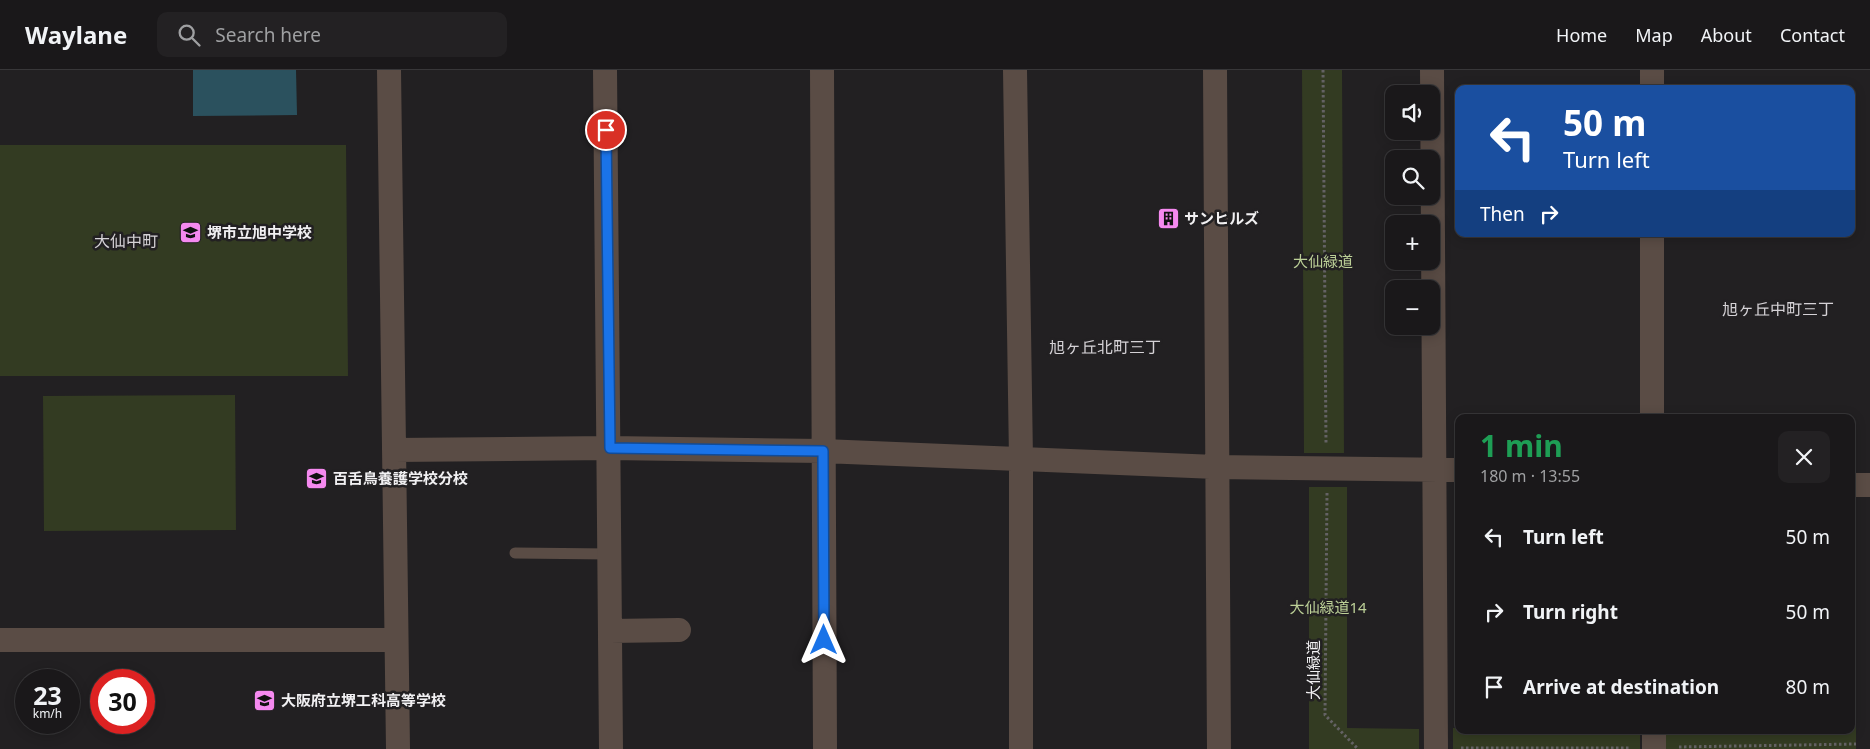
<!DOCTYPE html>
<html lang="en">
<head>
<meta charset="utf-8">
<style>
  body { margin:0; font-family:"Noto Sans","Noto Sans JP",sans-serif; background:#232123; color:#f1f3f6; height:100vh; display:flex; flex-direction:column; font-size:19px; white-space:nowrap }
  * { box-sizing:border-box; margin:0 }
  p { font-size:16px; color:#9fa0a2 }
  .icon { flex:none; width:28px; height:28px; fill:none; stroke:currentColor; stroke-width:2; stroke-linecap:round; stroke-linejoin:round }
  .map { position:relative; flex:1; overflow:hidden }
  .side { position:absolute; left:1455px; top:344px; width:400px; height:320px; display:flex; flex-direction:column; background:#1a181a; border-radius:10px; box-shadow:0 2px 12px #0003,0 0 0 1px #383739 }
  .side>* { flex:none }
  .guide { position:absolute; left:1455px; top:15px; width:400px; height:152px; border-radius:10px; box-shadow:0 2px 12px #0003,0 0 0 1px #383739; background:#1a4fa0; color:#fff; overflow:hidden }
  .buttons { position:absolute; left:1385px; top:15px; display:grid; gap:10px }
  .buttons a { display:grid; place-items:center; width:55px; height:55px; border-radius:10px; background:#1a181a; box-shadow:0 2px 12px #0003,0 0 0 1px #383739; font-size:25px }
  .speed { position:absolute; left:15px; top:599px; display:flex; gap:10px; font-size:25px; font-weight:700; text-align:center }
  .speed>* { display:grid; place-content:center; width:65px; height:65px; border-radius:50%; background:#1a181a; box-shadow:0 2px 12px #0003,0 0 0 1px #383739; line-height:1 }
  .speed small { font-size:12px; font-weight:400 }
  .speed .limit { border:8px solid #d22; background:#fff; color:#111 }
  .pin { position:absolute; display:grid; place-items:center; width:42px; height:42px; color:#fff; margin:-21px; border:2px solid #fff; border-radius:50%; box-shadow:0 1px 5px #0007 }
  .me { position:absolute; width:55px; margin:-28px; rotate:0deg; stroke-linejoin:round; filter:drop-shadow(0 0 4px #0008) }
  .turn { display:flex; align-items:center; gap:18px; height:105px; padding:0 25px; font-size:22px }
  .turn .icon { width:65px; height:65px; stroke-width:2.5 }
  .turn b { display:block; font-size:35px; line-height:42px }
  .then { display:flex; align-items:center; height:48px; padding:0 25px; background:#0003; gap:10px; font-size:19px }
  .round { display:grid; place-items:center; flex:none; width:52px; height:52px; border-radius:10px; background:#232123 }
  .headline { display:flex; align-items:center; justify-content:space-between; height:85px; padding:0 25px }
  h1 { font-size:30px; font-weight:700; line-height:38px; color:#1e9e55 }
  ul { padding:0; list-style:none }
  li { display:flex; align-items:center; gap:15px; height:75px; padding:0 25px }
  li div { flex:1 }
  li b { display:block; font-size:19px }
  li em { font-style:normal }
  header { display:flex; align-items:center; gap:30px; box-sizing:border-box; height:70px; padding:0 25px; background:#1a181a; border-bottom:1px solid #383739 }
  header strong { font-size:24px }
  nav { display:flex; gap:28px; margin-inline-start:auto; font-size:18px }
  .search { width:350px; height:45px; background:#232123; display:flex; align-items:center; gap:12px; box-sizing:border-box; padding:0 18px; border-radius:10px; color:#9fa0a2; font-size:19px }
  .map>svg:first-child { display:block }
  .green { fill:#333b22 }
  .water { fill:#2b515e }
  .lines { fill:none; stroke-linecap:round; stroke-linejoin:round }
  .path { stroke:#646264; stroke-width:3; stroke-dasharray:2.5 2.5; stroke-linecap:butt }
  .lane { stroke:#5a4c45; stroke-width:11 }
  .street { stroke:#5a4c45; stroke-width:24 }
  .route-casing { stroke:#114b97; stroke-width:12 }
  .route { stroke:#1a73e8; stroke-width:9 }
  .labels { text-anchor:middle; stroke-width:5; stroke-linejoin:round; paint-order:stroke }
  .poi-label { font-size:15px; font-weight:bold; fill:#f1f0f2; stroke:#222022; text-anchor:start }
  .park-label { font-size:15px; fill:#bcd097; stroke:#222022 }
  .street-label { font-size:15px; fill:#f1f0f2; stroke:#222022 }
  .neighbourhood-label { font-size:16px; fill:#d5d2d6; stroke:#222022 }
</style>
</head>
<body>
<header>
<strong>Waylane</strong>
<div class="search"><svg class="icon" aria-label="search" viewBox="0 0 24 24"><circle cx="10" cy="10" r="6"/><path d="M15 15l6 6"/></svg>Search here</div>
<nav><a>Home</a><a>Map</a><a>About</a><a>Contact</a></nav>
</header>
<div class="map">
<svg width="1870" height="679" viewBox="0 0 1870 679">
  <rect width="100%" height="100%" fill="#222022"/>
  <path class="green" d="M1302,0H1342L1344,383H1304Z
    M0,75H346L348,306H0Z
    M235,325L236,460L44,461L43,326Z
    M1309,417H1347V658L1419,659V679H1309Z
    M1851,655H1856V679H1666V660H1851Z
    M1453,658H1459V660H1640V679H1453Z"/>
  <path class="water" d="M193,0H296L297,45L193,46Z"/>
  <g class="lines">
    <path class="path" d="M1323,0L1326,373
      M1327,423L1325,645L1358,679
      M1679,677L1856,674
      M1461,678H1629"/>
    <path class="lane" d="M515,483L610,484"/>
    <path class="street" d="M389,0L398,679
      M605,0L611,679
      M822,0L825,679
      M1015,0L1021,389V679
      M1215,0L1219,679
      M1432,0L1436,679
      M1652,19V0
      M1652,348V164
      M394,380L610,378L823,381L1216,397L1459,400
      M1851,415H1870
      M610,561L679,560
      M0,570H396
      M1654,660V679"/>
  </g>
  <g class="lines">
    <defs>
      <path id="route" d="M606,60L610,378L823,381L824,570"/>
    </defs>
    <use href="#route" class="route-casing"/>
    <use href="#route" class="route"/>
  </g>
  <defs>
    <symbol id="building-square" viewBox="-11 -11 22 22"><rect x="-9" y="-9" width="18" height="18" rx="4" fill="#f589ef" stroke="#222022"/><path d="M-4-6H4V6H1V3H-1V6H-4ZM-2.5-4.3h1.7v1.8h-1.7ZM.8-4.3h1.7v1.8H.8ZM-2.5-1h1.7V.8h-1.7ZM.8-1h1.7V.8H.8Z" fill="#111"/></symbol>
    <symbol id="school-square" viewBox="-11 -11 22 22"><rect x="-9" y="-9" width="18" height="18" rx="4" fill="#f589ef" stroke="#222022"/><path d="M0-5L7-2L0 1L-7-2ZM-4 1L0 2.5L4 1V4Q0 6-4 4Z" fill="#111"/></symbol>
  </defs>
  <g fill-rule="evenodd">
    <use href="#building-square" x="1156" y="136" width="25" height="25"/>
    <use href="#school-square" x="178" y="150" width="25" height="25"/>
    <use href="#school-square" x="304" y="396" width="25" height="25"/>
    <use href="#school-square" x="252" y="618" width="25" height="25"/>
  </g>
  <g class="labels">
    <g class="poi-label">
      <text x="1184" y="154">サンヒルズ</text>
      <text x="207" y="168">堺市立旭中学校</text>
      <text x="333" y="414">百舌鳥養護学校分校</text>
      <text x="281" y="636">大阪府立堺工科高等学校</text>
    </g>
    <g class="park-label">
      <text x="1323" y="197">大仙緑道</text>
      <text x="1328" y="543">大仙緑道14</text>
    </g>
    <g class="street-label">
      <text transform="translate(1314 600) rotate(-90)" y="5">大仙緑道</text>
    </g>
    <g class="neighbourhood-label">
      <text x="126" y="177">大仙中町</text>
      <text x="1778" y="245">旭ヶ丘中町三丁</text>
      <text x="1105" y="283">旭ヶ丘北町三丁</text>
    </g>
  </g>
</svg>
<div class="buttons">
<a><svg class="icon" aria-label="sound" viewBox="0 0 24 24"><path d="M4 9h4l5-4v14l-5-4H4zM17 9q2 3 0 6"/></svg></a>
<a><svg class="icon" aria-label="search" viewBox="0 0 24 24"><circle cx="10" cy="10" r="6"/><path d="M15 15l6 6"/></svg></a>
<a>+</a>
<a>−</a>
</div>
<div class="speed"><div>23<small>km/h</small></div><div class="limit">30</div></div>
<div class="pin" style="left:606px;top:60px;background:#d93025"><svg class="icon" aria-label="arrive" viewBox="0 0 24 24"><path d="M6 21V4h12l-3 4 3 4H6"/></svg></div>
<svg class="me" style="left:824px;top:570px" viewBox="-20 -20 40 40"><path d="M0-17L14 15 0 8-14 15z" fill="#1a73e8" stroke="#fff" stroke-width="4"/></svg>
<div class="guide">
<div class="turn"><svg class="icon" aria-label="left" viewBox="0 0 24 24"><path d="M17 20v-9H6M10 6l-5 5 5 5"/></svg><div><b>50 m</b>Turn left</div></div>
<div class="then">Then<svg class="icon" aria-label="right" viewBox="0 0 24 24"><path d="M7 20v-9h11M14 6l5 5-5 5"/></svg></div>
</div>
<section class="side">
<div class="headline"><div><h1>1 min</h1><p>180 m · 13:55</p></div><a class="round"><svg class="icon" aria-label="close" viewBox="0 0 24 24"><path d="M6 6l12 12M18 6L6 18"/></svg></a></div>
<ul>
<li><svg class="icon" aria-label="left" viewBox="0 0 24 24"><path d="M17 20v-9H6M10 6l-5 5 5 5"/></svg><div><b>Turn left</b></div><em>50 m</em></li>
<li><svg class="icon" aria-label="right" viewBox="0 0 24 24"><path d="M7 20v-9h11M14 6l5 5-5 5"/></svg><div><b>Turn right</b></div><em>50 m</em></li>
<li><svg class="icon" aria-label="arrive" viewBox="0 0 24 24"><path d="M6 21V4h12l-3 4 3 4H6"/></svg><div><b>Arrive at destination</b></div><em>80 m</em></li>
</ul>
</section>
</div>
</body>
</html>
